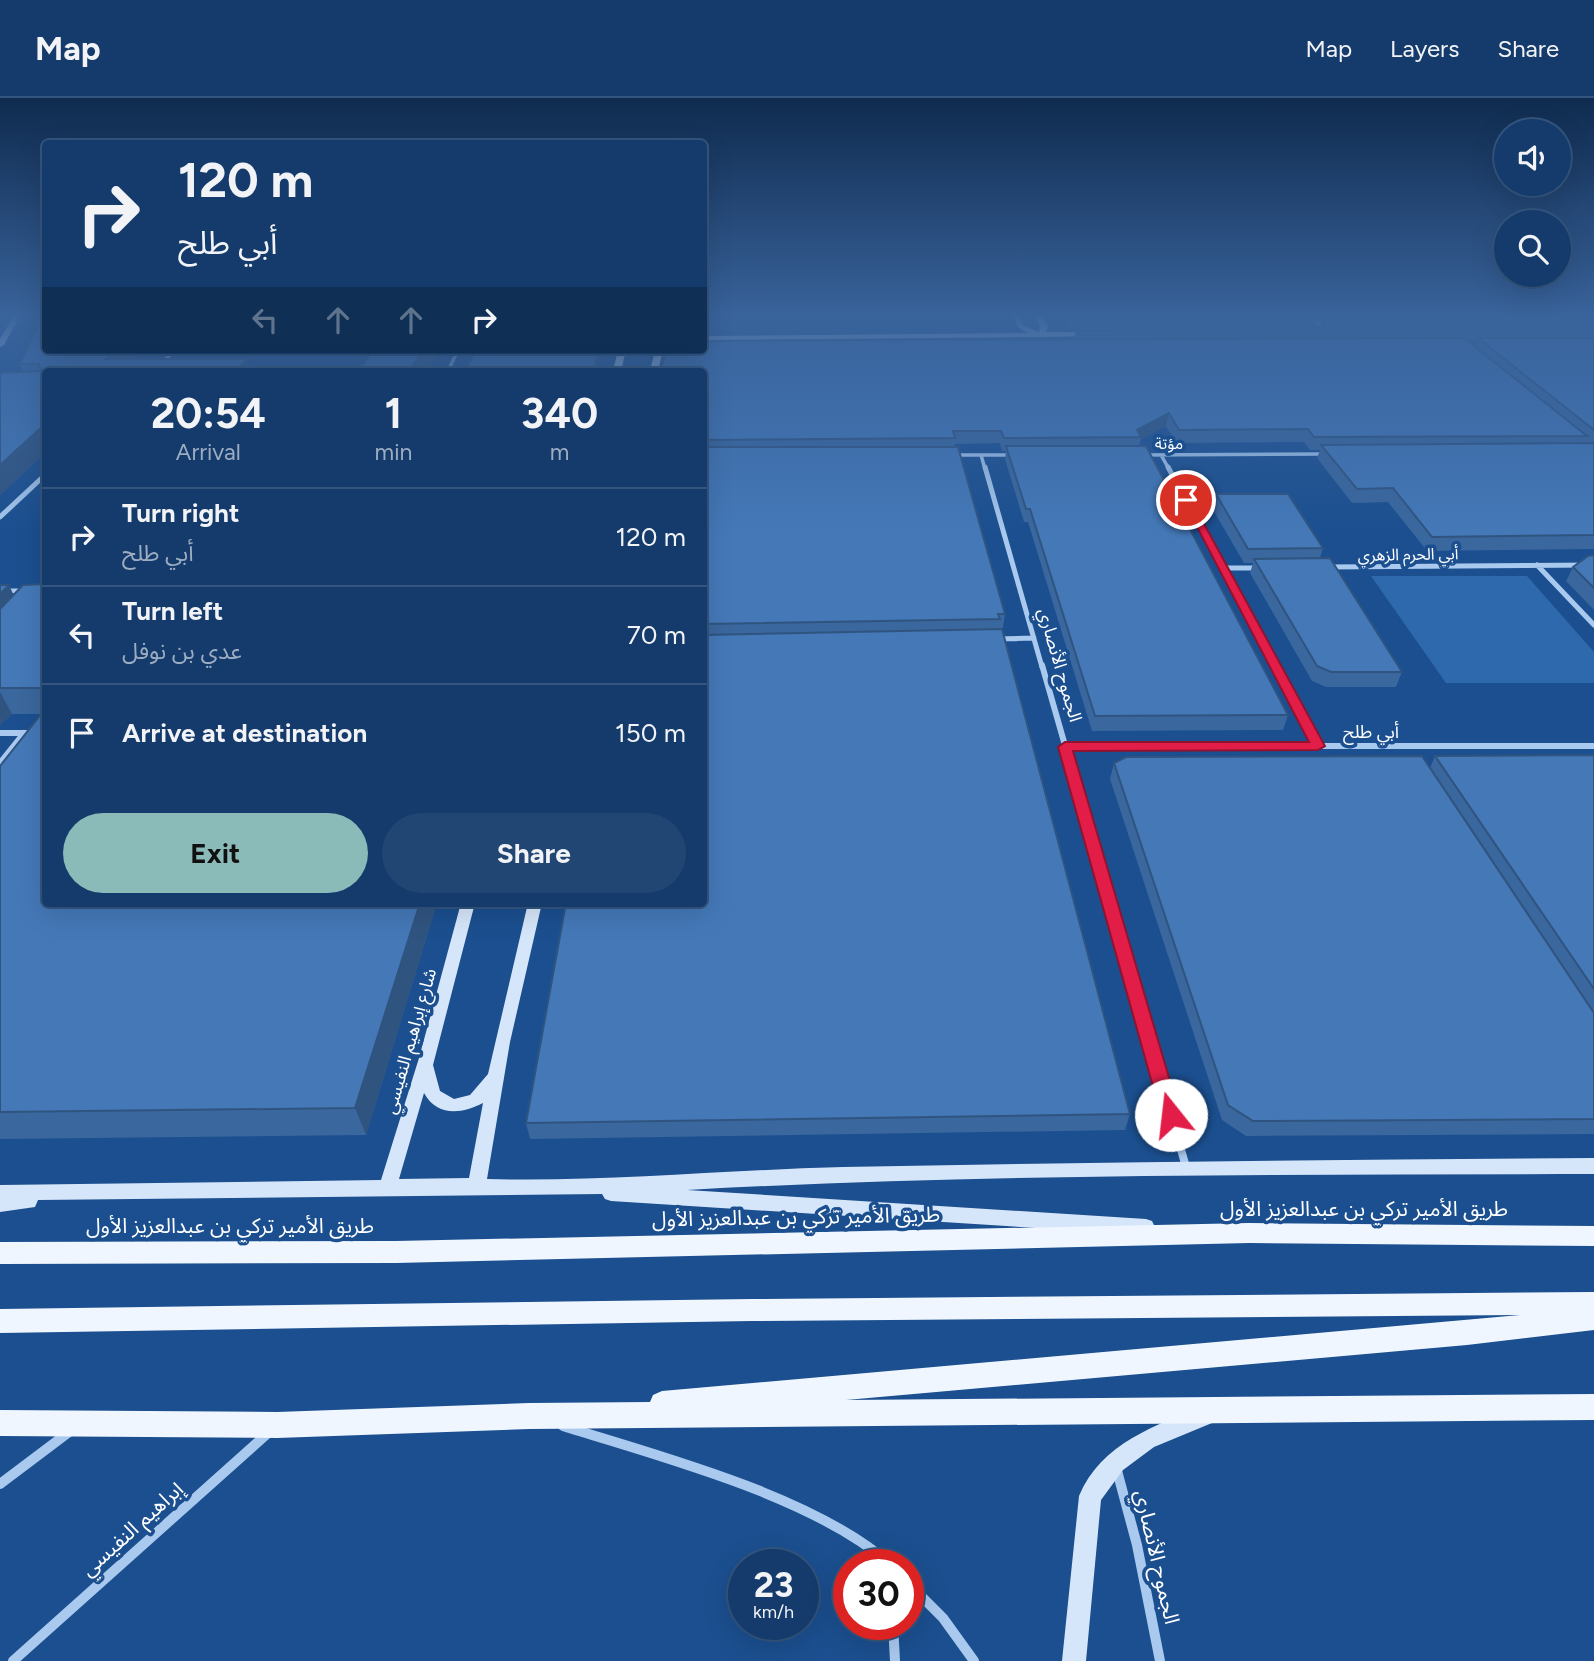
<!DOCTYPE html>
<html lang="en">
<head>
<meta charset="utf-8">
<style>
  body { margin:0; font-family:Figtree,"Noto Sans Arabic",sans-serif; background:#214673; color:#f1f3f6; height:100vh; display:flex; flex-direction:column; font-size:26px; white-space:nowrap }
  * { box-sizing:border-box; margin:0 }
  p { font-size:23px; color:#9dadc1 }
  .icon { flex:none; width:38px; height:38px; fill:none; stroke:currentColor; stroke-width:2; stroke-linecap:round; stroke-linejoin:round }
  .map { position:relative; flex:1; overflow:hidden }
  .panel { position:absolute; left:42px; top:270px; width:665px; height:539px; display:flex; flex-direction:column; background:#143b6b; border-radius:7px; box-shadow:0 7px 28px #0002,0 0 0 2px #33557e }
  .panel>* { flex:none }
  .banner { position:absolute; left:42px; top:42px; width:665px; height:214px; border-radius:7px; box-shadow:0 7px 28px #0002,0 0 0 2px #33557e; background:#143b6b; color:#f1f3f6; overflow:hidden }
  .fabs { position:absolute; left:1494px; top:21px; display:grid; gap:14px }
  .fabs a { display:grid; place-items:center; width:77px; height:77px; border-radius:50%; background:#143b6b; box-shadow:0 7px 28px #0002,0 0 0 2px #33557e; font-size:35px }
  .speed { position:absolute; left:728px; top:1451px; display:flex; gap:14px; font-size:35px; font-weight:700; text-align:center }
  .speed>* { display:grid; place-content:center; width:91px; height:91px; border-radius:50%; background:#143b6b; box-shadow:0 7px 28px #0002,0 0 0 2px #33557e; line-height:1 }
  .speed small { font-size:18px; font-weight:400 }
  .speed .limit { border:10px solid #d22; background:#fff; color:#111 }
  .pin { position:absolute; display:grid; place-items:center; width:60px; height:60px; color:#fff; margin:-30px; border:4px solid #fff; border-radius:50%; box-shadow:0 2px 7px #0007 }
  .me { position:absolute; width:77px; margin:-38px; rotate:344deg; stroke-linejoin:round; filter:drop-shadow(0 0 5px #0008) }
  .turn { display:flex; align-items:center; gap:24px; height:147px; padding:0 21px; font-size:32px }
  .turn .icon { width:91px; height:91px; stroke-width:2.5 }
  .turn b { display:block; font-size:49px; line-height:60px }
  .lanes { display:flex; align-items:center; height:66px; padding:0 21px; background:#0003; justify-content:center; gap:35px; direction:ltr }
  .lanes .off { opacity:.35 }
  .eta { display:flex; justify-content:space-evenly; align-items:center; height:119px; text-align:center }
  .eta b { font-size:42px; font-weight:700; line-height:49px }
  .cta { display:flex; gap:14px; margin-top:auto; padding:14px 21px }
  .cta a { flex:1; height:80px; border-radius:42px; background:#8bbbb9; color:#111; font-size:28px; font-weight:700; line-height:80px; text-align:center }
  .cta a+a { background:#214673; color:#f1f3f6 }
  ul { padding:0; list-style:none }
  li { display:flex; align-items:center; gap:21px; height:98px; padding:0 21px; border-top:2px solid #33557e }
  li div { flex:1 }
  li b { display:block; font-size:26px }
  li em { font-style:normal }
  header { display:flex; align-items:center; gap:42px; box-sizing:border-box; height:98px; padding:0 35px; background:#143b6b; border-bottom:2px solid #33557e }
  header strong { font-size:33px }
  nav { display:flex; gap:38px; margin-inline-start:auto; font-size:24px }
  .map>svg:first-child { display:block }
  .green { fill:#2e69ad }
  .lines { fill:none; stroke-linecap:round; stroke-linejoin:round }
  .street-far4 { stroke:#a9c9ee; stroke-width:3.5 }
  .street-far3 { stroke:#a9c9ee; stroke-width:5 }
  .street-far2 { stroke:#a9c9ee; stroke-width:6 }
  .street-far1 { stroke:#a9c9ee; stroke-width:8 }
  .street { stroke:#a9c9ee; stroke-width:10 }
  .secondary { fill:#d6e6fa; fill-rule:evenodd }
  .primary { fill:#f0f6ff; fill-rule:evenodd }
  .wall { fill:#3a679d; fill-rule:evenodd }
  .shaded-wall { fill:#305480 }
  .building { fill:#4478b7; stroke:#305480; stroke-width:2 }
  .route { fill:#e11d48; stroke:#92132f; stroke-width:2 }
  .labels { text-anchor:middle; stroke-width:7; stroke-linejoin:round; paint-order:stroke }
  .far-street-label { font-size:16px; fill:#fff; stroke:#1b4f8f }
  .street-label { font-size:18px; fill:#fff; stroke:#1b4f8f }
  .near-street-label { font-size:21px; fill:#fff; stroke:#1b4f8f }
</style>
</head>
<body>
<header>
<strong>Map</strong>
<nav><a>Map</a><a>Layers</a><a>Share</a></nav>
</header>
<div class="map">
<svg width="1594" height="1563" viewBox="0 0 1594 1563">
  <rect width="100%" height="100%" fill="#1b4f8f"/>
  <path class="green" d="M1371,478H1527L1594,554V585H1446Z"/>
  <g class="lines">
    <path class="street-far4" d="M1309,216L1326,233
      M175,252L380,253
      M431,253H482
      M592,253H622
      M153,273L175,252
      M448,273L458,252
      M953,357H1014
      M981,357L985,371
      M1142,357L1326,356
      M1161,357L1169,371"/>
    <path class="street-far3" d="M985,369L1042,569
      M1168,369L1275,569
      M0,419L46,376
      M1537,467L1594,527
      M1329,469L1594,467
      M1222,470H1261
      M0,493H46
      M996,541L1034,540"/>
    <path class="street-far2" d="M1042,567L1115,822
      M1274,567L1318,648
      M0,635H46
      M1065,648H1594
      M0,665L24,635"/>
    <path class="street-far1" d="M1115,821L1186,1069"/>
    <path class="street" d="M563,1328C661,1359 813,1398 890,1466
      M1116,1369L1137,1447L1160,1563
      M0,1386L69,1334
      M908,1485L943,1520L974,1563
      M893,1526L895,1563
      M13,1563L268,1335"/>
    <path class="secondary" d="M15,216H21L4,247L0,249V241Z
      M1011,216H1017L1024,228L1039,234L1040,229L1035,216H1041L1048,229L1046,234H1092L1096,236L1092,238L1041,239L704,242V238L1028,235L1019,230Z
      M618,252H626L621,273H613Z
      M655,252H663L658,273H650Z
      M461,805H475L433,967L440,993L454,1001L470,997L488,976L528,805H542L510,944L487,1081C606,1084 724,1072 843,1069C1093,1064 1344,1062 1594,1060V1076C1292,1077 989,1075 687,1092L1146,1121L1152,1123L1155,1129L1152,1135L1146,1137L611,1103L605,1101L602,1096L38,1102L35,1109L0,1114V1087L381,1082L419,960ZM424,995C437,1019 462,1016 483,1005L469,1080L399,1081Z
      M1205,1308L1212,1311L1215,1318L1212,1325L1154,1349L1123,1372L1101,1402L1086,1563H1062L1079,1398C1101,1345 1156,1327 1205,1308Z"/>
    <path class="primary" d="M1249,1125L1594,1128V1148L1249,1145L396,1165L0,1166V1144L396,1143Z
      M1594,1194V1232L1467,1247L846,1302L1594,1296V1322L529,1331L277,1340L0,1338V1312L277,1314L529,1305L650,1304L653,1297L662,1293L1520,1217L752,1223L0,1235V1211L752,1201Z"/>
  </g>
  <path class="wall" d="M1062,216H1594V451L1427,453L1388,404L1352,405L1317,360L1320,352H1310L1304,344L1176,345L1166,328L1141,341L1139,348L1288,617L1283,632L1092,633L1028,424H1024L1005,361L1006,353H1002L1000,345L955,346V349L1005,516L1003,530H998V531L1130,1016L1125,1032L530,1041L526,1025L704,805V273L1075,242V231H1069ZM1318,219L1323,225L1327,228H1315ZM1468,243H1477L1475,249Z
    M134,261H247L251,273H46V354L0,397L24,274L20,266Z
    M1216,396L1323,450L1320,460L1402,574L1396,589H1326L1312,583L1250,475L1253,465H1244L1212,410Z
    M1594,457V512L1566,483L1573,469Z
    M46,484V805H437L366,1037L0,1041V668L40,616H12L0,627V487L14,497L44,486Z
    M1594,657V1036L1246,1038L1222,1022L1110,681L1114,665L1430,670L1435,658Z"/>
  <path class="shaded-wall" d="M116,252H145L121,273L106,261Z
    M424,252H438L439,257L428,273H409Z
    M599,252H601L602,257L597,273H593Z
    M247,261L251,273H236Z
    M1169,315L1166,328L1141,341V339L1137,332Z
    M46,325V354L0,397V367Z
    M9,487L21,513L0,535V496Z
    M0,594L12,616L0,627Z
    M420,805H437L366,1037L355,1010Z"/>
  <path class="building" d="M43,216H46V252H116L106,261H247L236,273H46V325L0,367V275L41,273L39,266H20Z
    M1069,216H1317L1319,217L1071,219Z
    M1330,216H1594V219L1331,217Z
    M1594,228V231L1077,232L1076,229Z
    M1464,240L1587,338L1314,339L1308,331L1179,332L1169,315L1137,332L1141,339L1004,340L1001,333H953L955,340L704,342V273H661L666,252H704V243Z
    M1478,240H1594V332Z
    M374,252H424L409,273H358Z
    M476,252H599L593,273H465Z
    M1594,345V437L1432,439L1393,390L1357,391L1321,347Z
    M1006,348H1146L1288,617L1095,618L1030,411H1026Z
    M704,349H958L1005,516H998L1000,521L704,526Z
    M1216,396H1288L1323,450L1248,451Z
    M1594,457V490L1573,469L1588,458Z
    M1330,460L1402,574H1331L1317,568L1254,461Z
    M46,484V590H0V511L23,487L44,486Z
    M0,487H9L0,496Z
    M1002,531L1130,1016L526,1025L566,805H704V537Z
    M46,610V805H420L355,1010L0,1014V668Z
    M1594,657V891L1435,658Z
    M1422,658L1594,915V1021L1253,1023L1228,1007L1114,665L1126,659Z"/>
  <linearGradient id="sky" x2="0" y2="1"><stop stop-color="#0f2b4f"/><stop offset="0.5" stop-color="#39639b"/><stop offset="1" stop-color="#39639b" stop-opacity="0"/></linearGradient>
  <rect width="1594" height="435" fill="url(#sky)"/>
  <path class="route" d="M1182,400L1191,402L1325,648L1318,652L1073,653L1180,1017L1177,1022H1164L1161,1017L1058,649L1065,644H1309Z"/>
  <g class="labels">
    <g class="far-street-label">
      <text x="1169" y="351">مؤتة</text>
      <text transform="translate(1408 456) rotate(-1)" y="6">أبي الحرم الزهري</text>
    </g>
    <g class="street-label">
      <text transform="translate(1060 567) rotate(74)" y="6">الجموح الأنصاري</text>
      <text x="1371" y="640">أبي طلح</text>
      <text transform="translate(410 943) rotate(-74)" y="6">شارع إبراهيم النفيسي</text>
    </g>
    <g class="near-street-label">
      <text x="1364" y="1118">طريق الأمير تركي بن عبدالعزيز الأول</text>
      <text transform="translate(796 1119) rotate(-1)" y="7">طريق الأمير تركي بن عبدالعزيز الأول</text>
      <text x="230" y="1135">طريق الأمير تركي بن عبدالعزيز الأول</text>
      <text transform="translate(132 1431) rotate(-42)" y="7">إبراهيم النفيسي</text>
      <text transform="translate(1157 1459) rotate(77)" y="7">الجموح الأنصاري</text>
    </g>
  </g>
</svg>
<div class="fabs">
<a><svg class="icon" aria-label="sound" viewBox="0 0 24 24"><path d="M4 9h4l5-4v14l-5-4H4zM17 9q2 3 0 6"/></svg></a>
<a><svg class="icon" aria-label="search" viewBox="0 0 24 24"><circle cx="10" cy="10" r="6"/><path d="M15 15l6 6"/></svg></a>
</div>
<div class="speed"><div>23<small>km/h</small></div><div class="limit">30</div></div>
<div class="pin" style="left:1186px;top:402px;background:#d93025"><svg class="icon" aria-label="arrive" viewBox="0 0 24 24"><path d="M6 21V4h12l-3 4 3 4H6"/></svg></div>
<svg class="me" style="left:1171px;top:1017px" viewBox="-20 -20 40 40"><circle r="19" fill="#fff"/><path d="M0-13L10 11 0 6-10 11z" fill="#e11d48"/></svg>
<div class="banner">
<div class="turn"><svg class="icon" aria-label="right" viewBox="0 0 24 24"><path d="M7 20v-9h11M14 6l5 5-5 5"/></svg><div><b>120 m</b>أبي طلح</div></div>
<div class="lanes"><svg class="icon off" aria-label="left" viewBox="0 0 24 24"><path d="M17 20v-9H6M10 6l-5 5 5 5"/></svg><svg class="icon off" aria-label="ahead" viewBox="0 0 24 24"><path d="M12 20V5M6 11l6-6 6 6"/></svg><svg class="icon off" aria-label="ahead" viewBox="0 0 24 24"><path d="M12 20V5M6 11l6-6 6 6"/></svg><svg class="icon" aria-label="right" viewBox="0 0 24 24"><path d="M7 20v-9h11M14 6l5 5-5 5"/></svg></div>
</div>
<section class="panel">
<div class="eta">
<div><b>20:54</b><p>Arrival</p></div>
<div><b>1</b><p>min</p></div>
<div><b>340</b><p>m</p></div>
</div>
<ul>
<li><svg class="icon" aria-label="right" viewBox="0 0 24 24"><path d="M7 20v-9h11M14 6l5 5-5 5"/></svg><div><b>Turn right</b><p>أبي طلح</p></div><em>120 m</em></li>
<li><svg class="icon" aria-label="left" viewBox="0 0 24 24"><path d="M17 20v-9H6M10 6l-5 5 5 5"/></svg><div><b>Turn left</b><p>عدي بن نوفل</p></div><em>70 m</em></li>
<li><svg class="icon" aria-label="arrive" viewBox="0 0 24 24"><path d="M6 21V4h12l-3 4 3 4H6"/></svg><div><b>Arrive at destination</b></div><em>150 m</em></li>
</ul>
<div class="cta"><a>Exit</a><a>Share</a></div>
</section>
</div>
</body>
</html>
